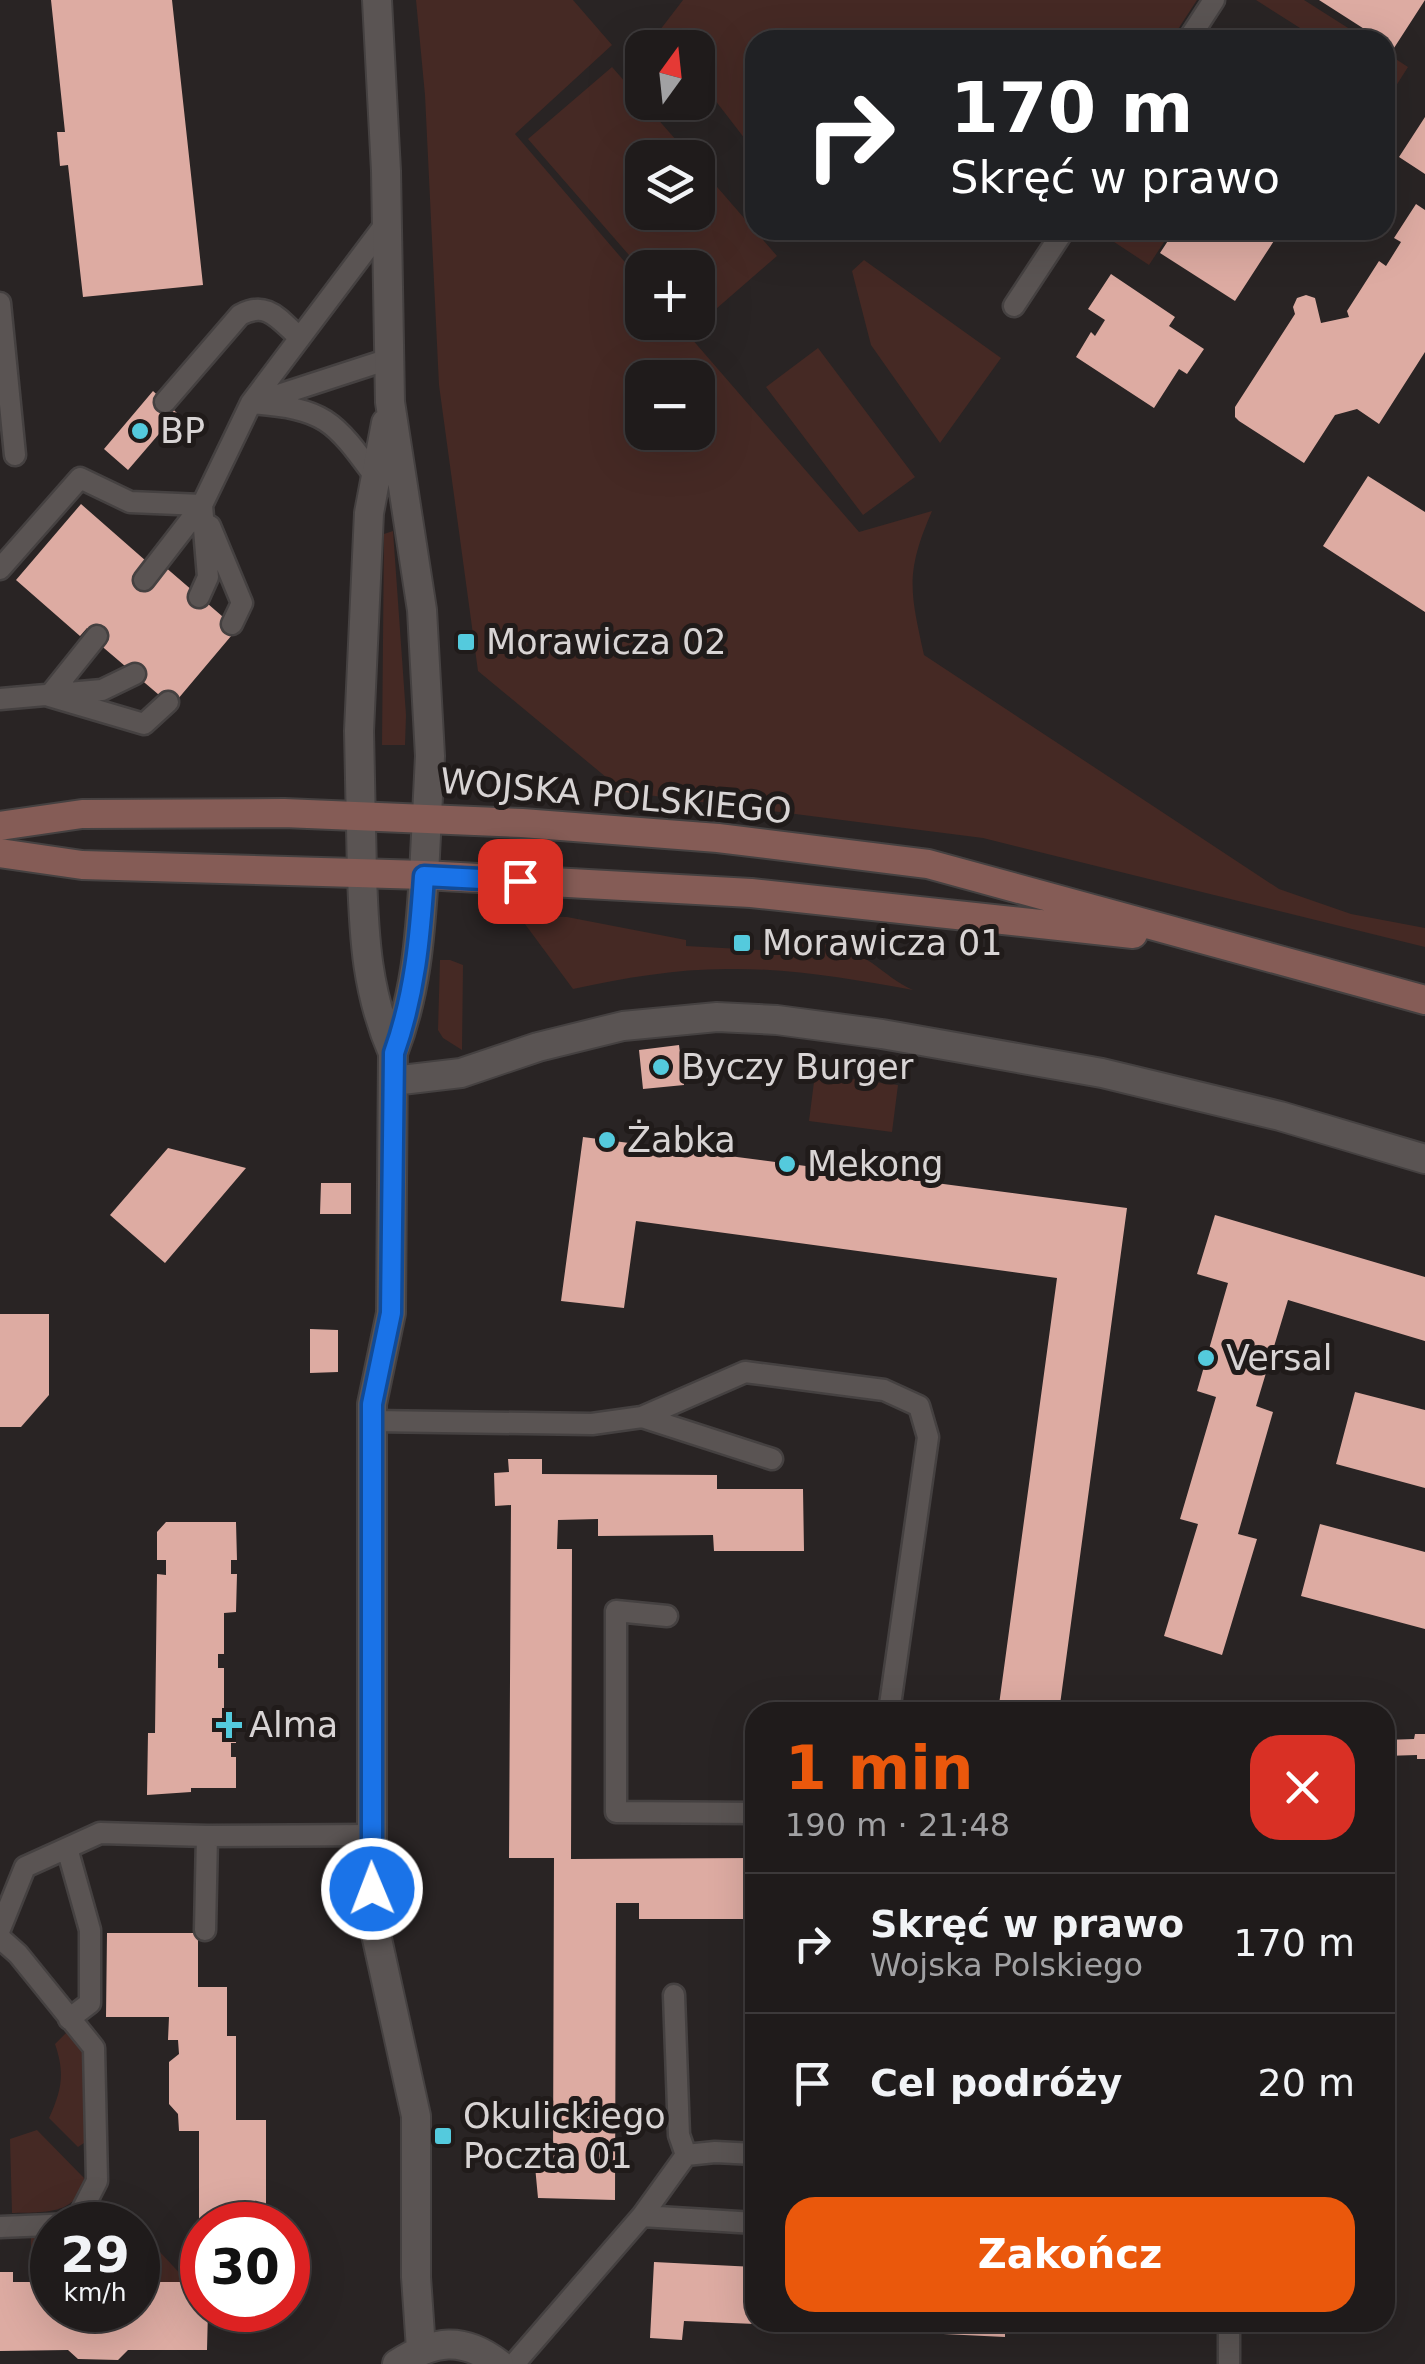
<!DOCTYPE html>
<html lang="pl">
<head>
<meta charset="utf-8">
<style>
  body { margin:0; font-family:"DejaVu Sans",sans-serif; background:#2c2828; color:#f1f3f6; height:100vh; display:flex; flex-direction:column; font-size:38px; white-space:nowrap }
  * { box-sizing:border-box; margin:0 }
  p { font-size:32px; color:#a1a1a3 }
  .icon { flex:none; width:55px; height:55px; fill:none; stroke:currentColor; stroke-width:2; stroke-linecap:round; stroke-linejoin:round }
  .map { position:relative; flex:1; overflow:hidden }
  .side { position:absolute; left:745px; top:1702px; width:650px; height:630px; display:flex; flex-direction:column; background:#1f1b1b; border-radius:30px; box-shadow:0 10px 40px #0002,0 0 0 2px #3c393a }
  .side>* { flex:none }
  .banner { position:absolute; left:745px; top:30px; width:650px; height:210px; border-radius:30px; box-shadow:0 10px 40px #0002,0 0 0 2px #3c393a; background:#202124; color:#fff; overflow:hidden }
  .needle { width:65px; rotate:15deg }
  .fabs { position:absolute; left:625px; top:30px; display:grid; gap:20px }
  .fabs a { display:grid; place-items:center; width:90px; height:90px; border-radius:20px; background:#1f1b1b; box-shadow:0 10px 40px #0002,0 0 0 2px #3c393a; font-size:50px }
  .speed { position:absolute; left:30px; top:2202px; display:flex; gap:20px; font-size:50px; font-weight:700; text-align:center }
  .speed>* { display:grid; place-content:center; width:130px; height:130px; border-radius:50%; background:#1f1b1b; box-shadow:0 10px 40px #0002,0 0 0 2px #3c393a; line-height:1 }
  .speed small { font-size:25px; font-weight:400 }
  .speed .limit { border:15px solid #d22; background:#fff; color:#111 }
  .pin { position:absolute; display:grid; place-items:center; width:85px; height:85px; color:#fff; margin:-42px; border-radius:20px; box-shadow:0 5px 15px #0006 }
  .me { position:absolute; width:110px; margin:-55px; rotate:359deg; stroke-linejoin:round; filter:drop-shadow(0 0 8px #0008) }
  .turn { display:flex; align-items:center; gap:35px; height:210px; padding:0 40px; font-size:45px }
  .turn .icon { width:130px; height:130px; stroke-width:2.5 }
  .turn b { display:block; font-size:70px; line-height:85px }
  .round { display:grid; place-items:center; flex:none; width:105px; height:105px; border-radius:30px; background:#2c2828 }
  .overview { display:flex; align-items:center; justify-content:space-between; height:170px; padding:0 40px }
  h1 { font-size:60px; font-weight:800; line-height:75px; color:#ea580c }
  .primary-button { display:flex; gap:20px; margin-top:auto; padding:20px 40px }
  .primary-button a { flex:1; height:115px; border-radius:30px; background:#ea580c; color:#fff; font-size:40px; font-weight:800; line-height:115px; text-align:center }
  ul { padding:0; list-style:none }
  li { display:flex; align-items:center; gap:30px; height:140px; padding:0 40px; border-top:2px solid #3c393a }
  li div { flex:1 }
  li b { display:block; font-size:38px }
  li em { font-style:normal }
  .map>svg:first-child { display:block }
  .green { fill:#452924; fill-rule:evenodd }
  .building { fill:#ddaba2 }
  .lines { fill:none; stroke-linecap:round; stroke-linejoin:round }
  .service-casing { stroke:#454141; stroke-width:25 }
  .minor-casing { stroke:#454141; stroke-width:32 }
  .tertiary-casing { stroke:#454141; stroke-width:32 }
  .secondary-casing { stroke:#454141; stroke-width:32 }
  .service { stroke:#5a5453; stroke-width:20 }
  .minor { stroke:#5a5453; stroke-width:28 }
  .tertiary { stroke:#5a5453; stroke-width:28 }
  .secondary { stroke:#855c56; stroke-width:28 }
  .route-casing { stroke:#114b97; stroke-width:25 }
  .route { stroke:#1a73e8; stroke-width:18 }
  .poi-dot { fill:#54cadd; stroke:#201b1a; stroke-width:4 }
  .labels { text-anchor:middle; stroke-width:10; stroke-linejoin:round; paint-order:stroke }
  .poi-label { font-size:35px; fill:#d8d4d4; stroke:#201b1a; text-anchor:start }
  .street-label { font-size:35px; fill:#d8d4d4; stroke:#201b1a }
</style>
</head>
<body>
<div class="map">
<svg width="1425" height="2364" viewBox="0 0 1425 2364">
  <rect width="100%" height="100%" fill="#292424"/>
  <path class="green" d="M416,0H573L612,45L515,134L642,282V322L678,323L859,532L932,511C905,573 910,591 924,655L1279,889L1351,914L1425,928V947L983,838L624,792L478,671L439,385L425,95ZM642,378H698V432H642Z
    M683,0H1197L1171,40H755V152L698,78V48L674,47L660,30Z
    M1256,0H1304L1367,40H1319Z
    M1385,52L1408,67L1394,89L1385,83Z
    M612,67L691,157L642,158V212H698V165L777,256L693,329L688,323L698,322V268H642V270L528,139Z
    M1096,230H1172L1149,265Z
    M864,260L1001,358L940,443L871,345L852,271Z
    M818,348L915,477L863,515L766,387Z
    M393,531L406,715L405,745H382L384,534Z
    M519,916L567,917L686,940V946L778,951V944C811,942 843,942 872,963C886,973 897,983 913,990C851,979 790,968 727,969C675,969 624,978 573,989Z
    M440,960H450L463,965L462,1050L443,1038L438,1030Z
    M815,1074L898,1085L892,1132L809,1121Z
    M68,2031L82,2050L84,2059V2143L78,2147L49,2118C62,2090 65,2073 55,2044Z
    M37,2130L84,2178C78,2216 43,2212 12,2213L10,2139Z
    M31,2233H52V2282H31Z
    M138,2234H143L188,2282H144L143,2292H138Z"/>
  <path class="building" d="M51,0H172L203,285L83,297L68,165L60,166L57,132H65Z
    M1319,0H1425L1394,48Z
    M1425,117V174L1399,157Z
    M1416,204L1425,210V352L1379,424L1357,409L1335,415L1304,463L1239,421L1235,417V407L1295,314L1293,307L1297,298L1306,295L1315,298L1321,323L1349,317L1347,311L1379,261L1386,266L1401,242L1394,238Z
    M1175,230H1281L1235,301L1160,253Z
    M1111,274L1175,317L1169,326L1204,349L1187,374L1179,369L1154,408L1076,357L1091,332L1095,336L1105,320L1088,309Z
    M153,391L177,413L128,470L104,449Z
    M1368,476L1425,512V612L1323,546Z
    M81,504L146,561L135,573L144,580L164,566L237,629L172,706L98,643L97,636L87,628L80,636L16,580Z
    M679,1045L684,1085L643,1089L639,1050Z
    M583,1137L1127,1208L1059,1712H998L1057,1278L636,1221L624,1308L561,1301Z
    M168,1148L246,1168L165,1263L110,1215Z
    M321,1183H351V1214H320Z
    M1215,1215L1425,1277V1341L1288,1300L1256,1406L1273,1412L1238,1534L1257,1539L1222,1655L1164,1636L1198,1524L1180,1519L1216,1397L1197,1391L1228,1283L1197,1274Z
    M0,1314H49V1395L21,1427H0Z
    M310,1329L338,1330V1372L310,1373Z
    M1355,1392L1425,1410V1488L1336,1464Z
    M508,1459H542V1474L717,1475V1489H803L804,1551H714L713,1535L598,1536V1519L558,1520L557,1549H572L571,1859L755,1858V1919H639V1903H616L615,2200L538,2198L535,2166L553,2165L554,1858H509L511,1505L495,1506L494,1473L509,1472Z
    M166,1522H236L237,1560H231V1574H237L236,1612L224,1613V1654H218V1668H224V1719L236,1720V1743H231V1757H236V1788H191V1792L147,1795L148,1733H155L157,1574L166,1575V1560H157V1532Z
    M1320,1524L1425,1552V1629L1301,1596Z
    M1415,1734H1425V1759H1417V1755L1385,1756V1740L1414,1739Z
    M107,1933H198V1987H227V2036H236V2120H266V2225H202V2310H208L207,2350H128L118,2360L78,2359L68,2350L0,2351V2272H13V2282H52V2310H138V2292H143V2282H188L199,2271V2131H179L178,2114L169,2104V2062L179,2054L178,2040H168L169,2017H106Z
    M654,2262L755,2267V2324L684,2321L682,2340L650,2338Z
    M779,2322H1005V2337L779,2326Z"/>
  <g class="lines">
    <defs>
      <path id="service" d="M1188,40L1214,0
        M0,303L15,455
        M1014,306L1064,230
        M263,400L389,359
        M165,402L240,315C268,300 279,320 300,338
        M251,403C325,409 333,419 376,478
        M210,526L242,603L232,624
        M0,569L80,478L130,502L202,505
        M144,580L202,505
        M199,597L208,577L202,505L251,403L387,222
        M97,636L49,696L144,724L168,702
        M0,699L102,690L135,674
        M642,1417L772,1459
        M372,1421L592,1424L642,1417L745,1372L884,1390L919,1406L928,1437L889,1712
        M667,1616L616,1611V1812L755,1813
        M0,1929L25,1867L67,1848
        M205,1930L207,1836
        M0,1938L18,1954L94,2048L97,2181L75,2224L0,2227
        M69,2019L90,2003V1930L67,1848L100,1833L207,1836L371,1835
        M686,2155L715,2152L755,2154
        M642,2216L686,2155L679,2135L674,1995
        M514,2364L642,2216L755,2223
        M1229,2364V2322"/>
      <path id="minor" d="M362,874C364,939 367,993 393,1053
        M393,1081L461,1073L538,1047L623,1026L717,1017L777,1020L882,1034L1102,1073L1280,1116L1425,1159
        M421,2349L416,2277V2116L372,1916V1404L391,1313L393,1053C416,995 420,937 424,875
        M397,2364C434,2340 463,2336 499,2364"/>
      <path id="tertiary" d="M377,0L386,171L390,402L422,610L430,756L424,875
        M362,874L359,731L369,513L386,423"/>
      <path id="secondary" d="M0,826L82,814L284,813L522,823L718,838L928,864L1425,1000
        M0,853L82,865L424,875L751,893L1133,934"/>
    </defs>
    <use href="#service" class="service-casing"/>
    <use href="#minor" class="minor-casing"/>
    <use href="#tertiary" class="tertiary-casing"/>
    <use href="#secondary" class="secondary-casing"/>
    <use href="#service" class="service"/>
    <use href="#minor" class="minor"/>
    <use href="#tertiary" class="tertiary"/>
    <use href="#secondary" class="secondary"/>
  </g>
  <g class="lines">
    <defs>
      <path id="route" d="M372,1889V1404L391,1313L394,1053C415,994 420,937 424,876L520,881"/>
    </defs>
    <use href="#route" class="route-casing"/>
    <use href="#route" class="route"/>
  </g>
  <g class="poi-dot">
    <circle cx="140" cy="431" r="10"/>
    <rect x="456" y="632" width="20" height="20" rx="5"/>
    <rect x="732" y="933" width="20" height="20" rx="5"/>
    <circle cx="661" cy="1067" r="10"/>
    <circle cx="607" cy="1140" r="10"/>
    <circle cx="787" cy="1164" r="10"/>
    <circle cx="1206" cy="1358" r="10"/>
    <path d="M224 1710h10v10h10v10h-10v10h-10v-10h-10v-10h10z"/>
    <rect x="433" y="2126" width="20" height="20" rx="5"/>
  </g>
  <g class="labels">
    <g class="poi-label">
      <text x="160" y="443">BP</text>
      <text x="486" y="654">Morawicza 02</text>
      <text x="762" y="955">Morawicza 01</text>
      <text x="681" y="1079">Byczy Burger</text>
      <text x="627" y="1152">Żabka</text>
      <text x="807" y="1176">Mekong</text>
      <text x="1226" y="1370">Versal</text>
      <text x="249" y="1737">Alma</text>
      <text x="463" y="2128">Okulickiego<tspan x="463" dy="40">Poczta 01</tspan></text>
    </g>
    <g class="street-label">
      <text transform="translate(616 796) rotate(5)" y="12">WOJSKA POLSKIEGO</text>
    </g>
  </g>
</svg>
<div class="fabs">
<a><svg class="needle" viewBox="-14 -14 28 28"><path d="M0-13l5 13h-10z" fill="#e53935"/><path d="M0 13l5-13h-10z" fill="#a1a1a3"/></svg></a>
<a><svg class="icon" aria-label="layers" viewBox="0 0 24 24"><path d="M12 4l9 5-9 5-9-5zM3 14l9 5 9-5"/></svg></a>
<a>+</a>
<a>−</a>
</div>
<div class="speed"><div>29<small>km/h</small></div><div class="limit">30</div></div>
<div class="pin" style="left:520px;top:881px;background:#d93025"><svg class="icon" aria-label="arrive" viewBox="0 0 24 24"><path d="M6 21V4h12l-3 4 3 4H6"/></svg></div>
<svg class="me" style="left:372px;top:1889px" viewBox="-20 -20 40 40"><circle r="17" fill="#1a73e8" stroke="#fff" stroke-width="3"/><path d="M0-11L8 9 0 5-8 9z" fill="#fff"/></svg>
<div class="banner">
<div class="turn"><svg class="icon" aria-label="right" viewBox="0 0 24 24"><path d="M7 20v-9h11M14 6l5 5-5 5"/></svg><div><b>170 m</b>Skręć w prawo</div></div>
</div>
<section class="side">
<div class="overview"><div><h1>1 min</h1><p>190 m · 21:48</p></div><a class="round" style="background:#d93025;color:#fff"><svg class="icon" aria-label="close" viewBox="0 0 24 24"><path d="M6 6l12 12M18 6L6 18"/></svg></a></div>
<ul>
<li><svg class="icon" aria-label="right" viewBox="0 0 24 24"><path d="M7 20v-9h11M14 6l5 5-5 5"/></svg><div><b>Skręć w prawo</b><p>Wojska Polskiego</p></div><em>170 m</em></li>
<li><svg class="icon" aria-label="arrive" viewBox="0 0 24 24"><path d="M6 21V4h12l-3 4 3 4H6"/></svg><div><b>Cel podróży</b></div><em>20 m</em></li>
</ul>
<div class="primary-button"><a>Zakończ</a></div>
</section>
</div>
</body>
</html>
